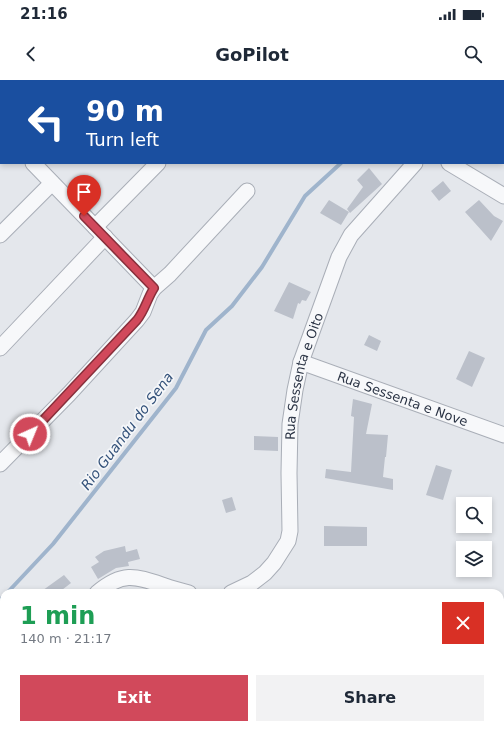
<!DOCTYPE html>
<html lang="en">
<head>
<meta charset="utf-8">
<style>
  body { margin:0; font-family:"DejaVu Sans",sans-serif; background:#f2f2f3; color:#1f2937; height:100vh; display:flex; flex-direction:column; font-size:15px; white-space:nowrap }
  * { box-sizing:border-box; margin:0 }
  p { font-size:13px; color:#747a83 }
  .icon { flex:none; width:22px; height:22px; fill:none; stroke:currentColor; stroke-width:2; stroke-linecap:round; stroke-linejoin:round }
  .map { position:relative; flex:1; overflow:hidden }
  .side { position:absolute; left:0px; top:509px; width:504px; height:140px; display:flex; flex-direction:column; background:#fff; border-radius:12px 12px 0 0; box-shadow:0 2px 6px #0003 }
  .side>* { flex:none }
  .banner { position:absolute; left:0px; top:0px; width:504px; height:84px; box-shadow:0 2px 6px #0003; background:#1a4fa0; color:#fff; overflow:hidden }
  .fabs { position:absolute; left:456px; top:417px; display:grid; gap:8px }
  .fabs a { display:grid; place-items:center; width:36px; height:36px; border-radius:0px; background:#fff; box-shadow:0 2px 6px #0003; font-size:20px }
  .pin { position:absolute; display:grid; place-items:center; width:34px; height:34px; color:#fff; margin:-41px -17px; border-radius:50% 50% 50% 0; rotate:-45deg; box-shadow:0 0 4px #0007 }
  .pin .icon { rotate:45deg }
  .me { position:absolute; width:44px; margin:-22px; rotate:44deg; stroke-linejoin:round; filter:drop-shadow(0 0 3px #0008) }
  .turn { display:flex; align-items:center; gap:14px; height:84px; padding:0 20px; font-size:18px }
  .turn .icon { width:52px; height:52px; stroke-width:2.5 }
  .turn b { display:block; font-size:28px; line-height:34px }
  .round { display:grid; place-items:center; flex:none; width:42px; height:42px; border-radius:0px; background:#f2f2f3 }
  .headline { display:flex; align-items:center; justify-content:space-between; height:68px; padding:0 20px }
  h1 { font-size:24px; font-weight:600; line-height:30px; color:#1e9e55 }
  .action { display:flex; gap:8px; margin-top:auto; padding:8px 20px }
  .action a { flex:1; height:46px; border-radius:0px; background:#d1495b; color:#fff; font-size:16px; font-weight:600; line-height:46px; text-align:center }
  .action a+a { background:#f2f2f3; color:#1f2937 }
  .status { display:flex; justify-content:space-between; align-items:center; height:28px; padding:0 20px; background:#fff; direction:ltr }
  .status svg { height:11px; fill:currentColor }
  header { display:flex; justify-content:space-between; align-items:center; height:52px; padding:0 20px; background:#fff; font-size:18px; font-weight:600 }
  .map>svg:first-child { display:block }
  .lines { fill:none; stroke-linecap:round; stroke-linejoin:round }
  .stream { stroke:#9fb4cc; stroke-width:4 }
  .building { fill:#bbc0ca }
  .minor-casing { stroke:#a9aeb7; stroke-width:17 }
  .minor { stroke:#f7f8fa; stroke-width:15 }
  .route-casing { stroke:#882f3b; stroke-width:10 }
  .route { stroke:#d1495b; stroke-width:7 }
  .labels { text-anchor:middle; stroke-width:3.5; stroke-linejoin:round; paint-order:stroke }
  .street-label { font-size:13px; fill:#2b3445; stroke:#f4f6f9 }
  .water-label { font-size:14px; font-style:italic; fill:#34527a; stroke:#f4f6f9 }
</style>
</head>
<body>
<div class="status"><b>21:16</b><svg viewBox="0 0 49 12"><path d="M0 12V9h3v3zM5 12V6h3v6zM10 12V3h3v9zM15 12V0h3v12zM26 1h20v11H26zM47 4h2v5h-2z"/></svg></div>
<header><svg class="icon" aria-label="back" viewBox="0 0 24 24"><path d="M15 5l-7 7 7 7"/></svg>GoPilot<svg class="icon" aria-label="search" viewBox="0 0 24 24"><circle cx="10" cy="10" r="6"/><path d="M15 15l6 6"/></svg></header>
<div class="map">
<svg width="504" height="649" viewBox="0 0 504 649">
  <rect width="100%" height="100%" fill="#e4e7ec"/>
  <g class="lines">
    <path class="stream" d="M450,1L451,0
      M7,513L53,464L176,308L206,250L232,226L262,187L305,116L341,83
      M0,520L4,516"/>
  </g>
  <path class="building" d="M369,88L382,104L350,133L347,129L363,107L357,100Z
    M443,101L451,111L439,121L431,111Z
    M329,120L349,132L341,145L320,133Z
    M479,120L494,136L503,141L491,161L465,132Z
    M289,202L311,212L306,221L302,220L300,224L298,223L293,239L274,231Z
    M369,255L381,261L377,271L364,265Z
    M469,271L485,278L472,307L456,299Z
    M353,319L372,324L366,354L388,355L386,377H385L383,397L393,399V410L325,398L326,389L351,392L354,337L351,336Z
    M254,356L278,357V371L254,370Z
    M436,385L452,390L443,420L426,415Z
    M232,417L236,430L226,433L222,420Z
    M324,446L367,447V466H324Z
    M125,466L126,472L137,469L140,479L128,482L129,486L116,488L98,499L91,487L99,482L95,477L104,471Z
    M64,495L71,503L58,513H39Z"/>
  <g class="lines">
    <defs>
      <g id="minor">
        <path d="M245,0L246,1"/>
        <path d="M19,1L20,0"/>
        <path d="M130,1L131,0"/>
        <path d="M273,1L275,0"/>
        <path d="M484,1L485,0"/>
        <path d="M0,20L1,19"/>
        <path d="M0,49L1,50"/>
        <path d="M33,83L154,208"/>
        <path d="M449,83L504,116"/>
        <path d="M95,147L158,83"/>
        <path d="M0,155L52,103"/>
        <path d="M0,268L105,157"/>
        <path id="s1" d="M301,282L504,355"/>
        <path d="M0,384L69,314L137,240L143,232L150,214L154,208L170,194L247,111"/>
        <path d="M97,513C123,491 135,496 165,506C173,509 181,511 189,513"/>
        <path id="s2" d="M231,513L252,503L265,493L274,483L288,461L290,451L289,393L290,344L295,310L301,282L339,177L351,155L415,83"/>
        <path d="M500,587H504"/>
        <path d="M0,592L4,589"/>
        <path d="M260,645V649"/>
      </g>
    </defs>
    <use href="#minor" class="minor-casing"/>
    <use href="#minor" class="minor"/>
  </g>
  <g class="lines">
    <defs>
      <path id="route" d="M30,354L137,240C145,230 147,219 154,208L84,136"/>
    </defs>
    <use href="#route" class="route-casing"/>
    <use href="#route" class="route"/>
  </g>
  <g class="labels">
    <g class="street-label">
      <text dy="5" stroke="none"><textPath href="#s2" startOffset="246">Rua Sessenta e Oito</textPath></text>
      <text dy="5" stroke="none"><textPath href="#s1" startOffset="108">Rua Sessenta e Nove</textPath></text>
    </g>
    <g class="water-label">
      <text transform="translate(127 351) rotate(-53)" y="5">Rio Guandu do Sena</text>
    </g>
  </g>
</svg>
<div class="fabs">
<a><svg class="icon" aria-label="search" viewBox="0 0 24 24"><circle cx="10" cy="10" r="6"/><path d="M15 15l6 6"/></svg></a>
<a><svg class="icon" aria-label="layers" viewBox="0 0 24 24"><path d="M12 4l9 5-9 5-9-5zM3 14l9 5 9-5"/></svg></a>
</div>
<div class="pin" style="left:84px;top:136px;background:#d93025"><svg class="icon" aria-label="arrive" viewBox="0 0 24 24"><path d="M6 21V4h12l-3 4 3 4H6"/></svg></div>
<svg class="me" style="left:30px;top:354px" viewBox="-20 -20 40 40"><circle r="17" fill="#d1495b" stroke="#fff" stroke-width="3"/><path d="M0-11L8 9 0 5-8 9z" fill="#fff"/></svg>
<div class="banner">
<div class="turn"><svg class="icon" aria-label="left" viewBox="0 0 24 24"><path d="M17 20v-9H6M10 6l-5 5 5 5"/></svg><div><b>90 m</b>Turn left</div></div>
</div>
<section class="side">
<div class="headline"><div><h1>1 min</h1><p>140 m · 21:17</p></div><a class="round" style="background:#d93025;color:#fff"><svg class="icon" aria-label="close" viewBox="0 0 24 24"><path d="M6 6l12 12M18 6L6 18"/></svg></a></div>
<div class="action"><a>Exit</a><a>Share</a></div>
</section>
</div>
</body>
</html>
